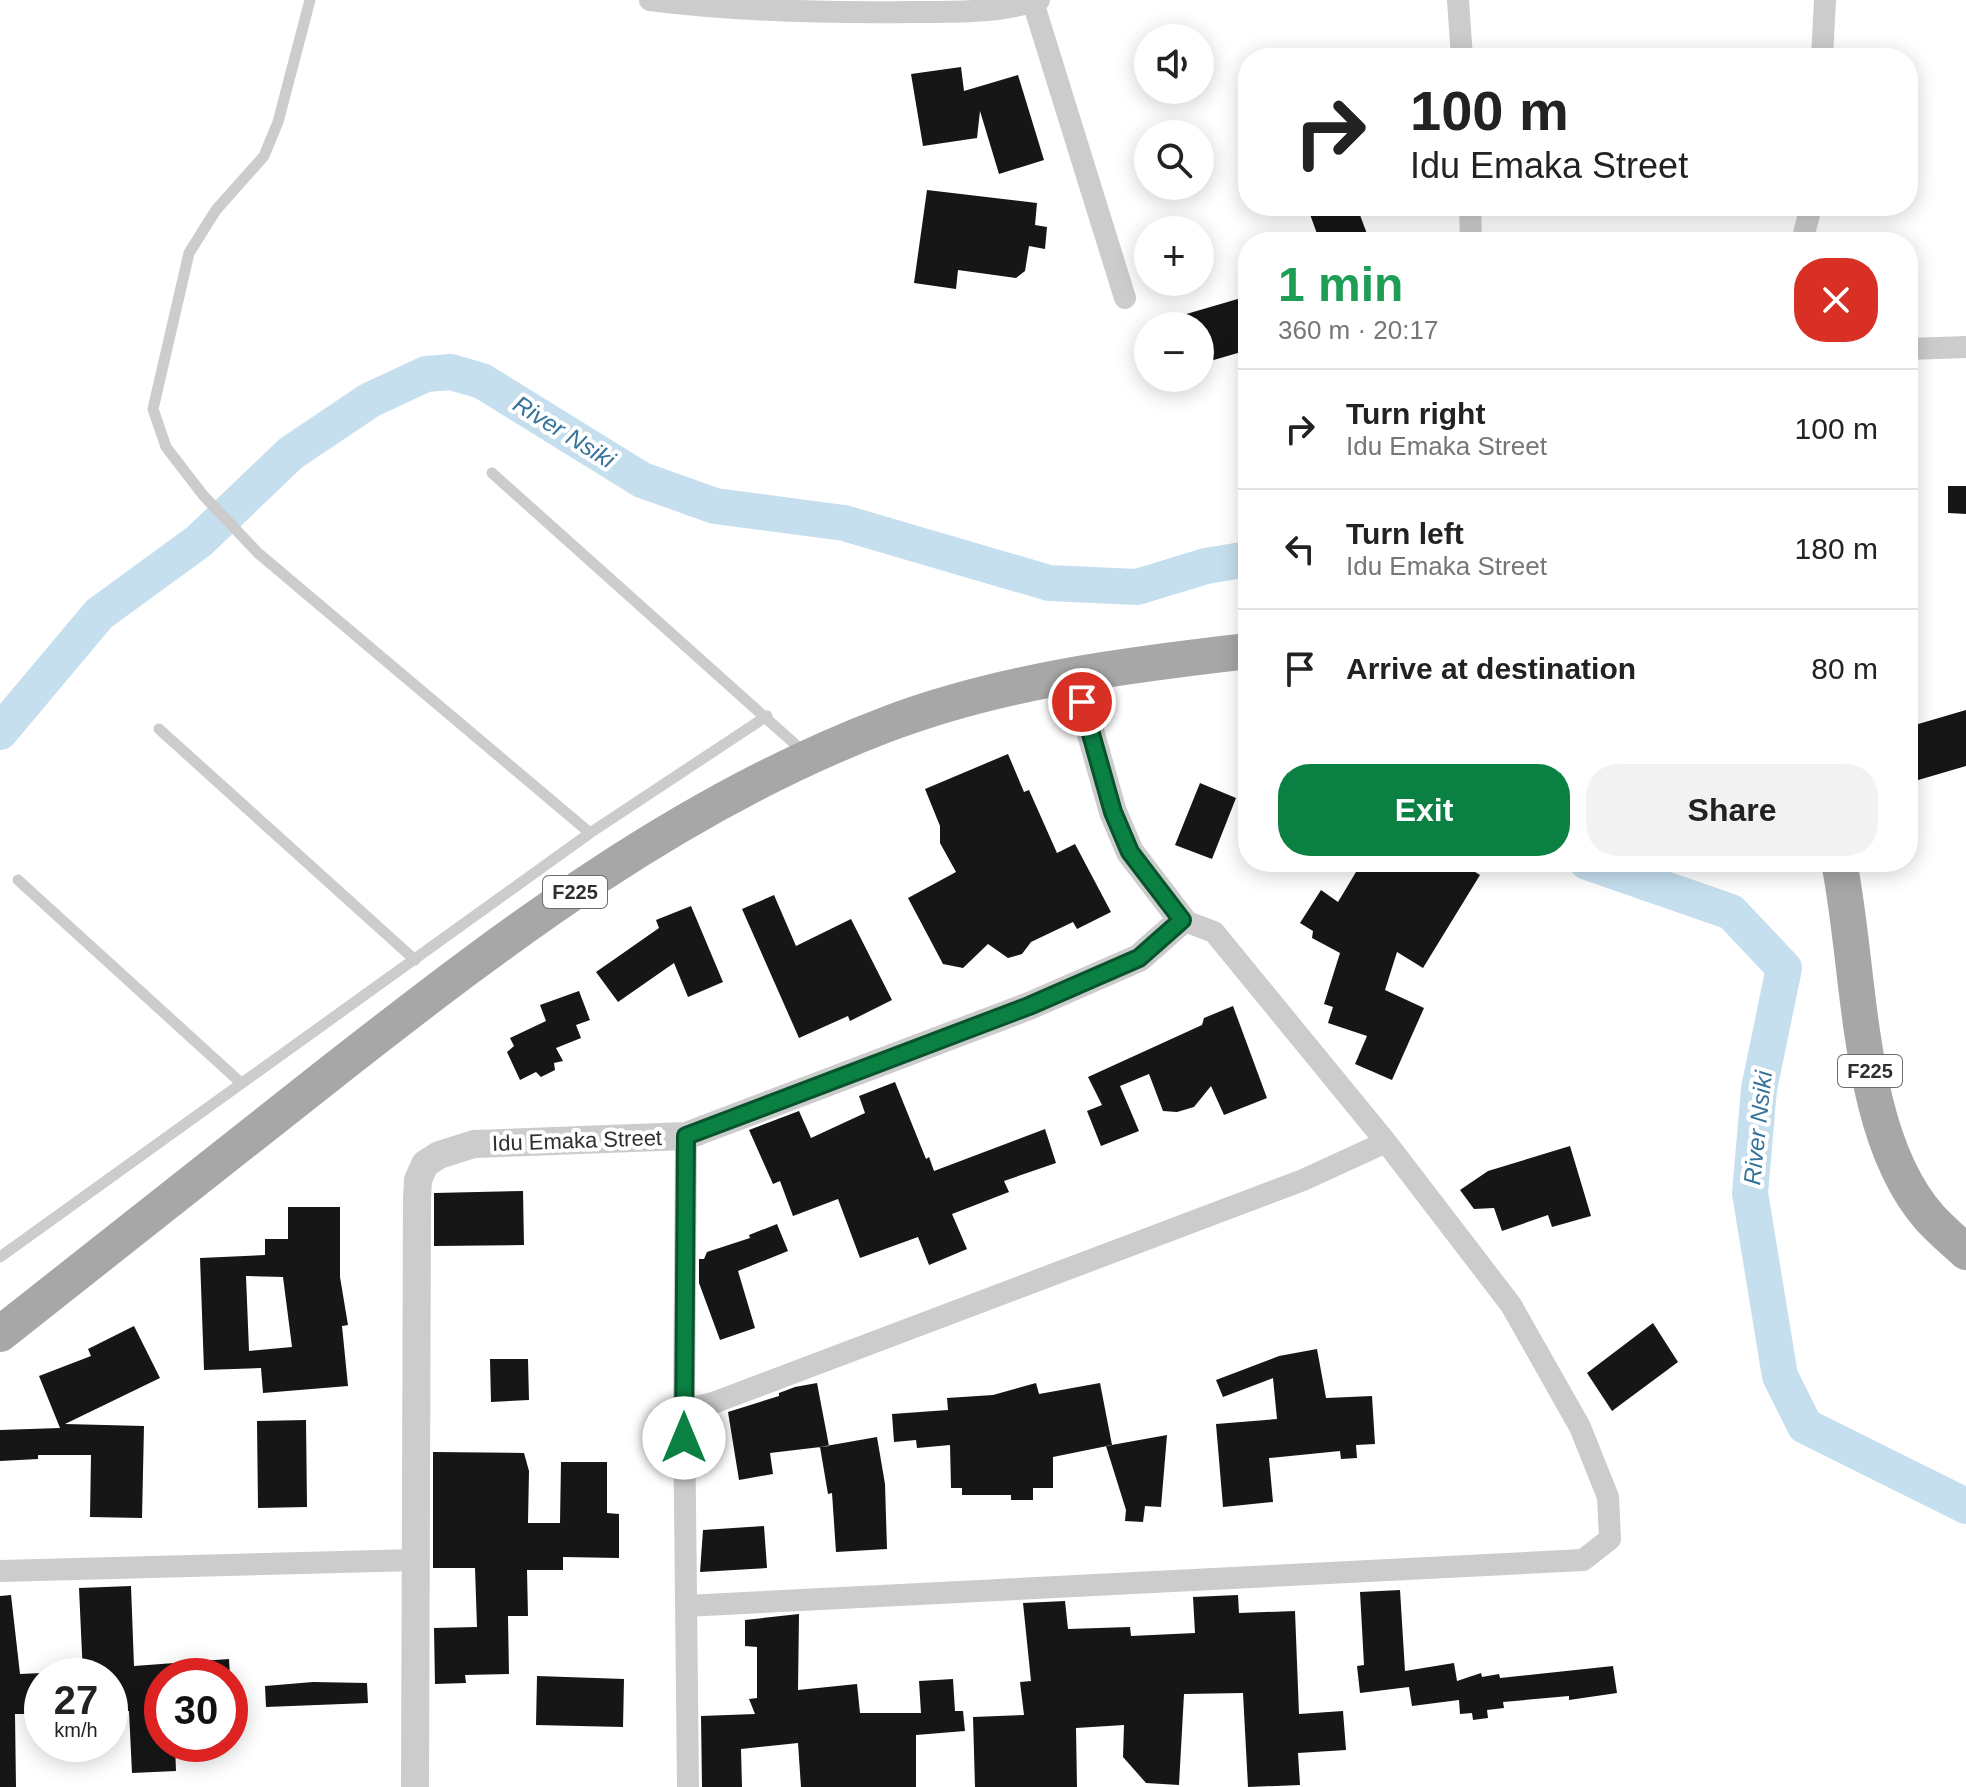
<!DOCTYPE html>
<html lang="en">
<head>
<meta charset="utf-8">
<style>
  body { margin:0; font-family:Arial,sans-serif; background:#f2f2f2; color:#222; height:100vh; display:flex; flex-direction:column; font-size:30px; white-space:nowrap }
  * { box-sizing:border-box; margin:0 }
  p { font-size:26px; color:#767676 }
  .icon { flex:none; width:44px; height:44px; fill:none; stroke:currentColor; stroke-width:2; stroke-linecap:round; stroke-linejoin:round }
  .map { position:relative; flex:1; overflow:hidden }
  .drawer { position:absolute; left:1238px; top:232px; width:680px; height:640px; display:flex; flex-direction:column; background:#fff; border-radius:32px; box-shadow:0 4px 20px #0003 }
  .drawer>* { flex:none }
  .hud { position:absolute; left:1238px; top:48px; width:680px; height:168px; border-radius:32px; box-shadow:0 4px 20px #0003; background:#fff; color:#222; overflow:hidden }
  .tools { position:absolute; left:1134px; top:24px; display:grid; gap:16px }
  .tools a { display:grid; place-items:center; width:80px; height:80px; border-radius:50%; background:#fff; box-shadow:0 4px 20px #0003; font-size:40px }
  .speed { position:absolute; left:24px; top:1658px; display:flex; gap:16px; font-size:40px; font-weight:700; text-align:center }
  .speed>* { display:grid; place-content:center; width:104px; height:104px; border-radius:50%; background:#fff; box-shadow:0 4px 20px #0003; line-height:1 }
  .speed small { font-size:20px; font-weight:400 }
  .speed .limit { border:12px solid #d22; background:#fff; color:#111 }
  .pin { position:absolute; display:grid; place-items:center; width:68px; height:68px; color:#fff; margin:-34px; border:4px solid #fff; border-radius:50%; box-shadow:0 2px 8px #0007 }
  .me { position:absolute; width:88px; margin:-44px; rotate:0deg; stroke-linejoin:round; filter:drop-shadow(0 0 6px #0008) }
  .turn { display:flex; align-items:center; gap:28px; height:168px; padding:0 40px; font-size:36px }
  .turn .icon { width:104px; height:104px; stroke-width:2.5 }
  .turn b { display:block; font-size:56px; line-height:68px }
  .round { display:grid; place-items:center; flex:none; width:84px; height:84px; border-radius:32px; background:#f2f2f2 }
  .head { display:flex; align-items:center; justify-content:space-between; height:136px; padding:0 40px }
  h1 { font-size:48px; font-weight:700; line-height:60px; color:#1e9e55 }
  .primary-button { display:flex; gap:16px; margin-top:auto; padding:16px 40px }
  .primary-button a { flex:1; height:92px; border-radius:32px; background:#0b8043; color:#fff; font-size:32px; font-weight:700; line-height:92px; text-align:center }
  .primary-button a+a { background:#f2f2f2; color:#222 }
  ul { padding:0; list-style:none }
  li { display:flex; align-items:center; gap:24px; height:120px; padding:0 40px; border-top:2px solid #e0e0e0 }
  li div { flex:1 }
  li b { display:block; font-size:30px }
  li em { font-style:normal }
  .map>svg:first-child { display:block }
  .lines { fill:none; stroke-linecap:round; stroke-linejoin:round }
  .river { stroke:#c6dfef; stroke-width:36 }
  .building { fill:#161616; fill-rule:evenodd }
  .service { stroke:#ccc; stroke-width:11 }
  .minor { stroke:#ccc; stroke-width:22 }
  .tertiary { stroke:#ccc; stroke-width:28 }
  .primary { stroke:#a7a7a7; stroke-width:36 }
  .route-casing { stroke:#07532c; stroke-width:20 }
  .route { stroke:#0b8043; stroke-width:14 }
  .labels { text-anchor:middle; stroke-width:8; stroke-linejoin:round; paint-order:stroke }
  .shield { fill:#fff; stroke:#6d6d6d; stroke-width:2 }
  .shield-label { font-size:20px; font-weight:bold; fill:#2f2f2f }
  .street-label { font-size:22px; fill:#2f2f2f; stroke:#fff }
  .water-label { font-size:24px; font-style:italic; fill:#35739a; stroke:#fff }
</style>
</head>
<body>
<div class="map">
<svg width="1966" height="1787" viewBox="0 0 1966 1787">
  <rect width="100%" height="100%" fill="#fff"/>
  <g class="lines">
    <path class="river" d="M0,732L99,614L199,541L291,453L370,400L426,374L451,372L482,381L642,480L715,506L844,523L1049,583L1137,587L1206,566L1248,559
      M1587,862L1731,912L1784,968L1759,1089L1750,1193L1780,1376L1805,1426L1966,1506"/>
  </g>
  <path class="building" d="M961,67L964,91L1018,75L1044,160L999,174L980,111L977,138L923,146L911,74Z
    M927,190L1037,203L1035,225L1047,227L1045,249L1029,246L1025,271L1016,278L958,270L956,289L914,283Z
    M1307,206L1357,207L1370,242H1320Z
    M1248,296V350L1200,364V326H1159V322Z
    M1948,486H1966V514L1948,513Z
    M1966,710V766L1908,783V727Z
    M1008,754L1024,792L1029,790L1057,853L1075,844L1111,912L1077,929L1073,922L1031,942L1022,954L1008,958L988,944L963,968L943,964L908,898L956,872L940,843V826L925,789Z
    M1200,783L1236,798L1212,859L1175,845Z
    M1362,862H1459L1480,875L1423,968L1397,952L1385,990L1424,1008L1392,1080L1355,1064L1367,1036L1328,1023L1333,1007L1324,1004L1340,953L1312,938L1313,931L1300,923L1321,890L1338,902Z
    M774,895L796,946L851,919L892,1000L850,1021L848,1016L799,1038L742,909Z
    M691,906L723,982L688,997L674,963L618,1002L596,972L659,928L656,920Z
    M579,991L590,1020L576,1025L581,1038L556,1048L563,1061L554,1063L555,1070L541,1077L536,1072L520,1080L507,1052L514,1046L510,1038L546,1021L540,1005Z
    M1233,1006L1267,1098L1224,1115L1211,1086L1194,1107L1177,1112L1163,1111L1149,1074L1120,1086L1139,1131L1101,1146L1087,1111L1102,1105L1088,1077L1202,1025L1204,1018Z
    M895,1082L926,1159L929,1157L934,1171L1045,1129L1056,1163L1004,1181L1009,1192L952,1214L967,1249L929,1265L918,1237L860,1258L838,1199L793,1216L780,1181L773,1184L749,1130L799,1111L811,1138L865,1113L859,1096Z
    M1570,1146L1591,1216L1552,1227L1548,1215L1502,1231L1494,1208L1474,1209L1460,1190L1488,1171Z
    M523,1191L524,1245L434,1246V1193Z
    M288,1207H340V1277L348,1325L342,1326L348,1386L263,1393L261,1368L204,1370L200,1258L265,1255V1239H288ZM246,1276L283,1277L292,1347L249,1351Z
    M777,1224L788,1251L738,1271L755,1328L720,1340L699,1283V1259H704L707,1252L750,1238L749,1235Z
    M1653,1323L1678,1362L1612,1411L1587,1373Z
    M134,1326L160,1378L65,1424L144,1426L142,1518L90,1517L91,1455H38V1459L0,1461V1430L60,1428L39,1376L91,1356L88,1349Z
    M1317,1349L1326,1398L1372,1396L1375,1444L1356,1445L1357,1458L1341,1459L1340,1451L1269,1458L1273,1502L1223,1507L1216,1424L1277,1419L1273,1378L1223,1397L1216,1380L1279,1356Z
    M490,1359H528L529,1400L491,1402Z
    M817,1383L829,1446L770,1453L773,1474L739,1480L728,1412L779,1396V1393L795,1387Z
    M1036,1383L1039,1394L1100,1383L1112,1445L1053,1457V1488H1033V1500H1011V1495H962V1488H951L950,1445L917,1448L916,1440L894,1442L892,1414L948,1410L947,1398L993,1395Z
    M306,1420L307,1507L258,1508L257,1421Z
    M1167,1435L1161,1507L1145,1506L1143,1522L1125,1521L1126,1510L1106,1446Z
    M877,1437L885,1484L887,1549L836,1552L832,1493L828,1494L820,1447Z
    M433,1452L524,1453L529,1471L528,1523H560L561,1462H607V1513L619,1514V1558L563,1557V1570H527L528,1616H508L509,1674L465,1675L466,1683L435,1684L434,1628L477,1627L475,1568H433Z
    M764,1526L767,1568L700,1572L703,1530Z
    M131,1586L134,1666L229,1659L230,1676H162V1744H175L176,1771L132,1773L129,1711L110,1712V1676H83L79,1588Z
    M1400,1590L1405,1671L1454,1663L1457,1681L1481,1673L1482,1677L1499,1674L1500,1678L1613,1666L1617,1693L1569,1700V1696L1503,1702L1504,1708L1487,1710L1488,1718L1473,1720L1472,1713L1460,1714L1459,1700L1412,1706L1409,1687L1360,1693L1357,1666L1364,1665L1360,1592Z
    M11,1595L20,1674L42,1673V1714H15L16,1787H0V1596Z
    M1238,1595L1239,1613L1295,1611L1299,1714L1343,1711L1346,1750L1298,1753L1300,1785L1248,1787L1243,1693L1184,1694L1179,1785L1146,1783L1123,1757L1124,1725L1076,1728L1077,1787H975L973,1717L1024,1715L1020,1682L1031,1681L1023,1603L1065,1601L1068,1629L1130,1627L1131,1636L1195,1633L1193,1597Z
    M799,1614L798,1690L857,1684L860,1713H921L919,1681L953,1679L955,1711H963L965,1731L916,1735V1787H801L798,1743L741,1749L742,1787H702L701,1716L755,1714L749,1699L757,1698V1647L745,1646V1620Z
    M537,1676L624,1679L623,1727L536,1725Z
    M313,1682L367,1683L368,1703L266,1707L265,1686Z"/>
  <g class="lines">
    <path class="service" d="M310,0L278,122L264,156L216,210L189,253L153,409L166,447L203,495L258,553L590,833
      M492,473L805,753
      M159,729L415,960
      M18,880L240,1082
      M0,1257L590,833L767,716"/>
    <path class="minor" d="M650,0C736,11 824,13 912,12C953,12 999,13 1039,0
      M1458,0L1462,58
      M1033,2L1125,298
      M1822,58L1825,0
      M1470,206L1471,242
      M1802,242L1811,206
      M1908,349L1966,347
      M686,1136L684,1410L688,1787
      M684,1410L713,1403L1303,1180L1386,1142L1214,932L1182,920
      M0,1571L416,1560
      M686,1606L1583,1560L1610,1539L1608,1497L1580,1427L1511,1305L1386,1142"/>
    <path class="tertiary" d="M415,1787L417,1198L418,1180L425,1164L439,1155L474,1144L686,1136L1029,1006L1139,958L1182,920L1130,852L1113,812L1074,674"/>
    <path class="primary" d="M1839,862C1861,969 1855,1134 1930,1218C1941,1230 1954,1241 1966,1252
      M0,1334C112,1245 224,1156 337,1068C507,935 682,802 885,725C1000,681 1126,665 1248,651"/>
  </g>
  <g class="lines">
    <defs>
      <path id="route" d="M684,1438L686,1136L1029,1006L1139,958L1182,920L1130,852L1113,812L1082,702"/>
    </defs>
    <use href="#route" class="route-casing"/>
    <use href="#route" class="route"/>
  </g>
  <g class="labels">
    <g class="shield">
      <rect x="543" y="876" width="64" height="32" rx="6"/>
      <rect x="1838" y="1055" width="64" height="32" rx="6"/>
    </g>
    <g class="shield-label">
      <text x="575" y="899">F225</text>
      <text x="1870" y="1078">F225</text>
    </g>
    <g class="street-label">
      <text transform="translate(577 1140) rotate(-2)" y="8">Idu Emaka Street</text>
    </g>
    <g class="water-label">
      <text transform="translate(564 432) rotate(32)" y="8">River Nsiki</text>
      <text transform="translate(1758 1128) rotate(-84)" y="8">River Nsiki</text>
    </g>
  </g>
</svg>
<div class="tools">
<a><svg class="icon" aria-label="sound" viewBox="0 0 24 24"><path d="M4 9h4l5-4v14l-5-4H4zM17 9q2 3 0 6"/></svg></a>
<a><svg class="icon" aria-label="search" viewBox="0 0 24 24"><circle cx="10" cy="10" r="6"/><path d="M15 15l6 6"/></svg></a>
<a>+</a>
<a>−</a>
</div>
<div class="speed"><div>27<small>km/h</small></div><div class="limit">30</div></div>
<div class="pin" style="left:1082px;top:702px;background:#d93025"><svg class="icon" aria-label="arrive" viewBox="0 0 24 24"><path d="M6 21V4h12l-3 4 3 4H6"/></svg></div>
<svg class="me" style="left:684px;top:1438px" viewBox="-20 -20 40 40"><circle r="19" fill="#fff"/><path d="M0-13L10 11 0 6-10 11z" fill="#0b8043"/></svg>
<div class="hud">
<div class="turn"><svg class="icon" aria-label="right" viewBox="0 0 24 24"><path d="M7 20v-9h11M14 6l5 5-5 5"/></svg><div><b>100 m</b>Idu Emaka Street</div></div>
</div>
<section class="drawer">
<div class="head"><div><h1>1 min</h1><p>360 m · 20:17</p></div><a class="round" style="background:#d93025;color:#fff"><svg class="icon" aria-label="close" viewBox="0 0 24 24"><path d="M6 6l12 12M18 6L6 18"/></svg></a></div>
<ul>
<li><svg class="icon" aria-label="right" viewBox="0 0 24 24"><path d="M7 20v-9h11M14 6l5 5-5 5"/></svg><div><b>Turn right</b><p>Idu Emaka Street</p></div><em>100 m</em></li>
<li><svg class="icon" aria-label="left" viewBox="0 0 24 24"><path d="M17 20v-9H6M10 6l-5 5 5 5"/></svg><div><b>Turn left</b><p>Idu Emaka Street</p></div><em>180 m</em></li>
<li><svg class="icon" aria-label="arrive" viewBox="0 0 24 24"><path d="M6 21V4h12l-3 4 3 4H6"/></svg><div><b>Arrive at destination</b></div><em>80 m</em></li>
</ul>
<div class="primary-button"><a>Exit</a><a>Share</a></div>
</section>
</div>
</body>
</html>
